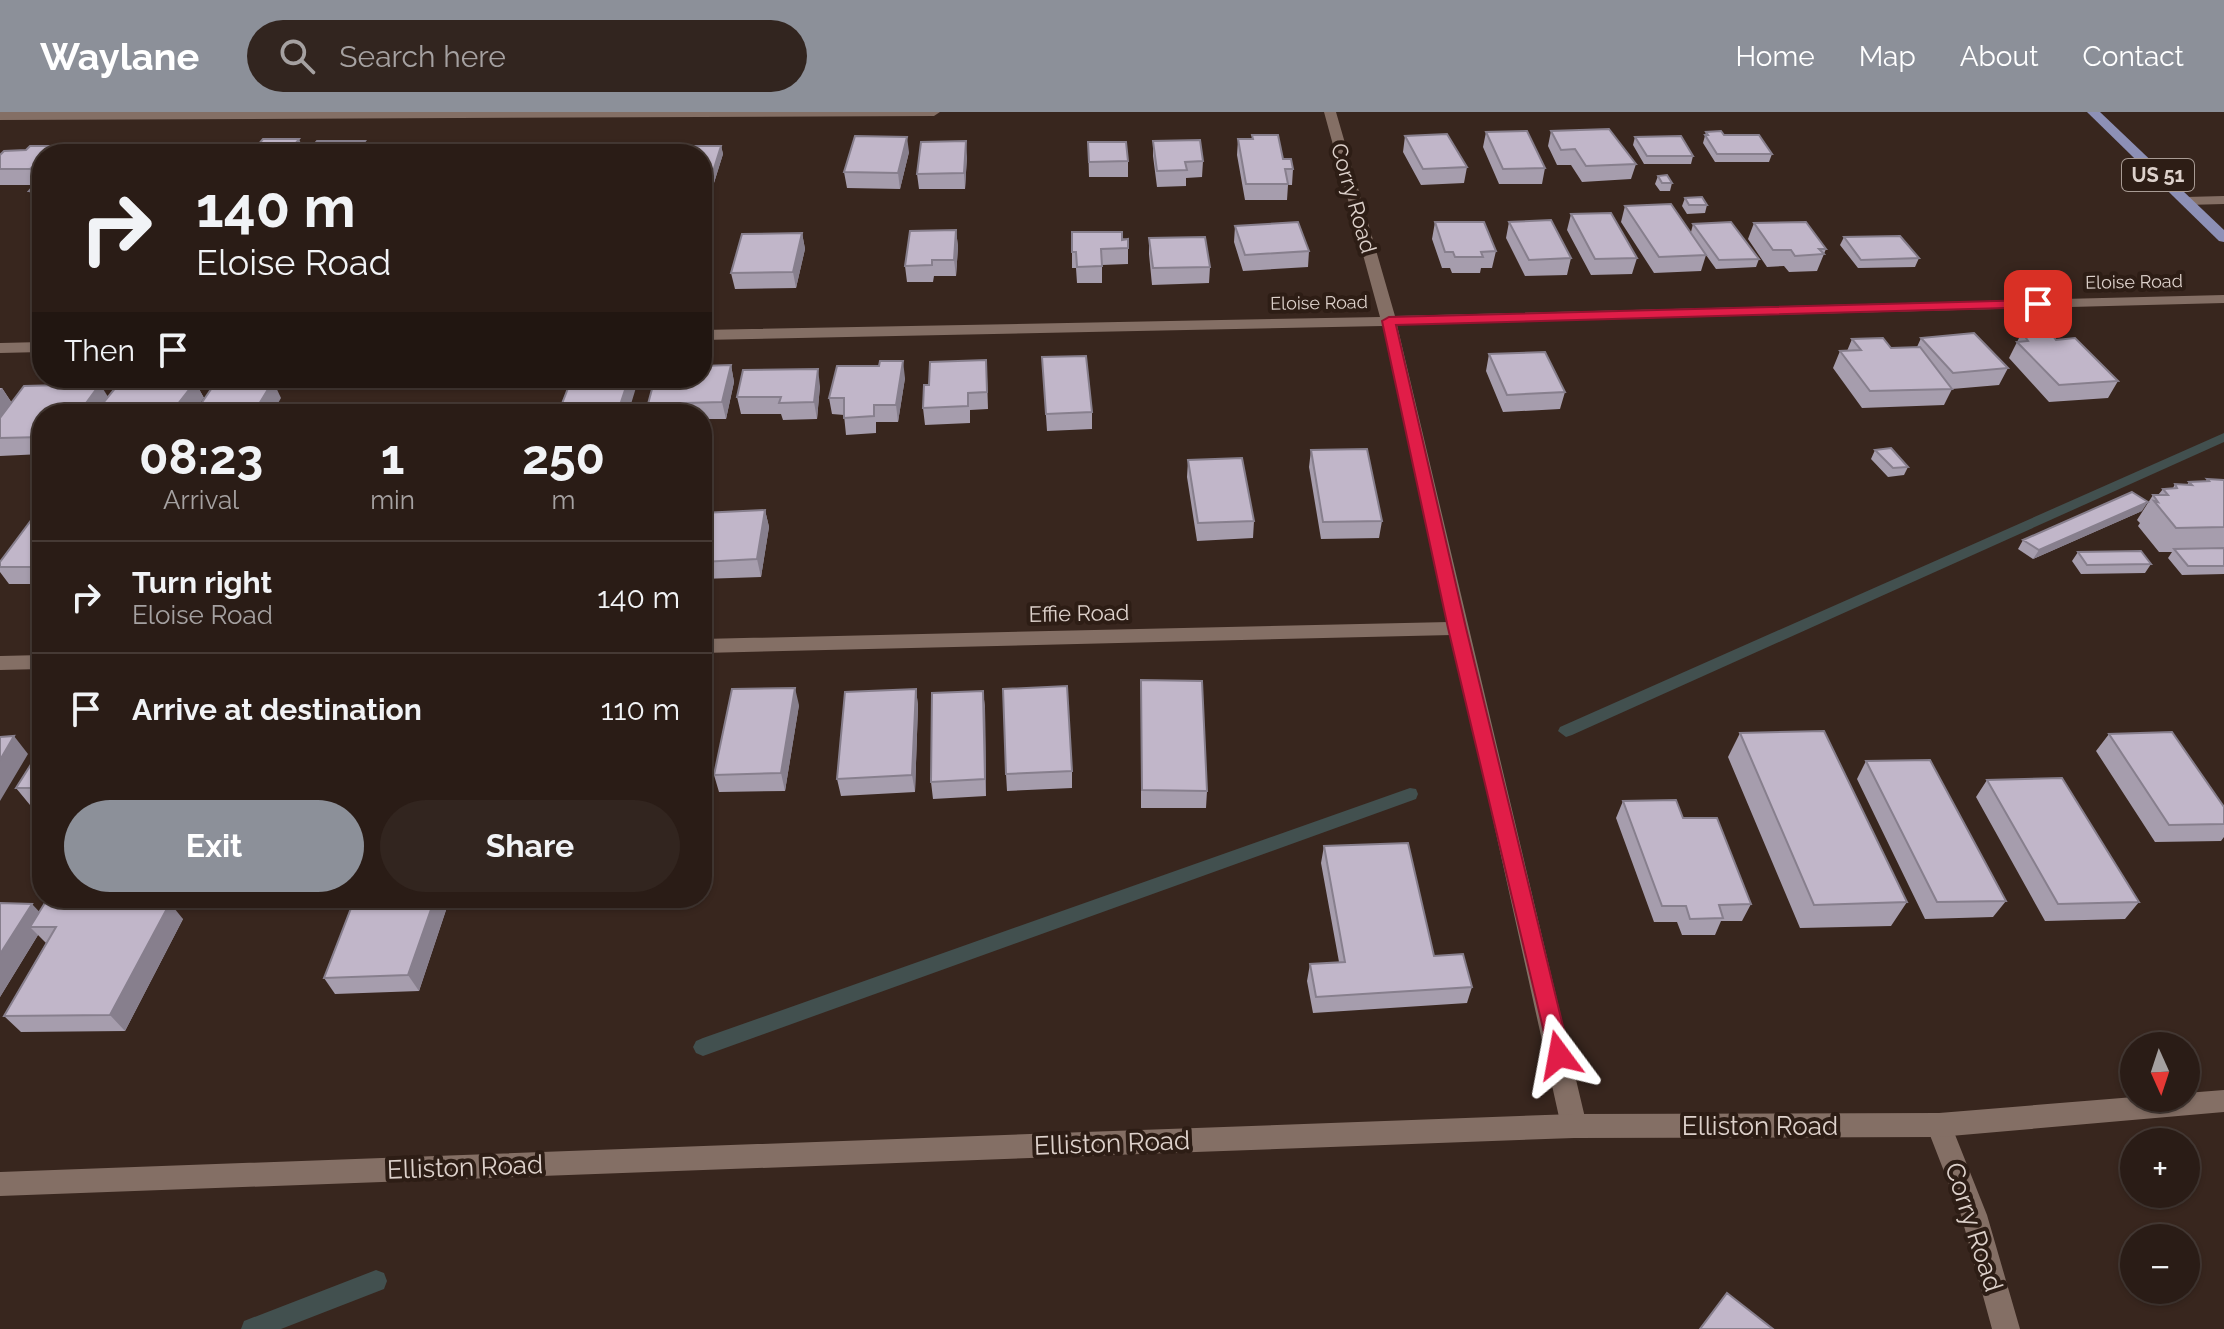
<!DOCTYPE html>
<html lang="en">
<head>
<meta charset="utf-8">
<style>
  body { margin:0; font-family:Raleway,sans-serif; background:#32251f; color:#f1f3f6; height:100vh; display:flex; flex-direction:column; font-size:30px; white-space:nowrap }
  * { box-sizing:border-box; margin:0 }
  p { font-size:26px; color:#a5a1a1 }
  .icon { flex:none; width:44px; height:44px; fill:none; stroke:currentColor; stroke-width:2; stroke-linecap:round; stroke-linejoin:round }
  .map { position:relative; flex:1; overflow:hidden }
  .sheet { position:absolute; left:32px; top:292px; width:680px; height:504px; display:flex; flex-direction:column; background:#2a1c16; border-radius:32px; box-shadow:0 2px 6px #0004,0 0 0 2px #463a35 }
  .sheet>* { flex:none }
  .guide { position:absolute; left:32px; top:32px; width:680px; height:244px; border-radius:32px; box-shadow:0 2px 6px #0004,0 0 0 2px #463a35; background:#2a1c16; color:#f1f3f6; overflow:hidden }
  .needle { width:52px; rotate:177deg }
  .controls { position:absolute; left:2120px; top:920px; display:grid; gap:16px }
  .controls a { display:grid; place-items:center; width:80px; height:80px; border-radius:50%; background:#2a1c16; box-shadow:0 2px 6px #0004,0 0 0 2px #463a35; font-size:40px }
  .pin { position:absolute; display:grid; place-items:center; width:68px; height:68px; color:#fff; margin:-34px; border-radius:16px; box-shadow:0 4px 12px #0006 }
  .me { position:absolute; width:88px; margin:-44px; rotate:347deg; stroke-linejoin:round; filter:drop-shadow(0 0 6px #0008) }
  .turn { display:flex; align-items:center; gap:28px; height:168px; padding:0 32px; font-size:36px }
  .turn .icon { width:104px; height:104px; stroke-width:2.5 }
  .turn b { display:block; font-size:56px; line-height:68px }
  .then { display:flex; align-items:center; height:76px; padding:0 32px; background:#0003; gap:16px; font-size:30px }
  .eta { display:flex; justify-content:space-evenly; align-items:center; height:136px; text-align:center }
  .eta b { font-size:48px; font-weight:700; line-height:56px }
  .action { display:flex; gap:16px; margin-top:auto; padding:16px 32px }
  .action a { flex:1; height:92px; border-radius:48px; background:#8c9099; color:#fff; font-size:32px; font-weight:700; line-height:92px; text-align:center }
  .action a+a { background:#32251f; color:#f1f3f6 }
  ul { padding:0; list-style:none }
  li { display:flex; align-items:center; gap:24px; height:112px; padding:0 32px; border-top:2px solid #463a35 }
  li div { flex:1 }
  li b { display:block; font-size:30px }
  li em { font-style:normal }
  header { display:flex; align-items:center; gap:48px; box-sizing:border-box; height:112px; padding:0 40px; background:#8c9099; color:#fff }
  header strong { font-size:38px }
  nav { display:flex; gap:44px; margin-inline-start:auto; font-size:28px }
  .search { width:560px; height:72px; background:#32251f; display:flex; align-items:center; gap:20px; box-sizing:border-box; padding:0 28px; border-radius:44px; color:#a5a1a1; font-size:30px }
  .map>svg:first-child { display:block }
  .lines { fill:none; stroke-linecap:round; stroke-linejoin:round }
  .stream { fill:#42504f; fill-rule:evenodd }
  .service { fill:#846f65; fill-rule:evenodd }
  .minor { fill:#846f65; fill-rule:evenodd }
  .secondary { fill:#846f65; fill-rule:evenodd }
  .primary { fill:#8d90b6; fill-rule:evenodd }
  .wall { fill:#a69dad }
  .shaded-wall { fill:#877f8d }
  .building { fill:#c1b6c9; stroke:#877f8d; stroke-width:2 }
  .route { fill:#e11d48; stroke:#92132f; stroke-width:2 }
  .labels { text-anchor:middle; stroke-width:8; stroke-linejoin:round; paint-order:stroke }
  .far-street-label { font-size:18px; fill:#ddd1cb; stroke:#2d1d15 }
  .shield { fill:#2d1d15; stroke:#a89b94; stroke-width:2 }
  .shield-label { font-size:20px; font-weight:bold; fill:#ddd1cb }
  .street-label { font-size:22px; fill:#ddd1cb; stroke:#2d1d15 }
  .near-street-label { font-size:26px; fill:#ddd1cb; stroke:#2d1d15 }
</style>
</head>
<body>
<header>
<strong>Waylane</strong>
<div class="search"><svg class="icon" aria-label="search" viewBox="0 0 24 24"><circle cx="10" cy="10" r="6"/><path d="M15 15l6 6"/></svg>Search here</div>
<nav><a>Home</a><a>Map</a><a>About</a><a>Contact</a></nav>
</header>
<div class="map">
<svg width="2224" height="1217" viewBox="0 0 2224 1217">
  <rect width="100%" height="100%" fill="#38261e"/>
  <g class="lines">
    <path class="stream" d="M2224,321V330L1572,623L1566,625L1558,619L1560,615Z
      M1410,676L1416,677L1418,682L1416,687L703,944L696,941L693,935L696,929L703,926Z
      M376,1158L384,1161L387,1169L384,1177L281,1217H241L244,1209Z"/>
    <path class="service" d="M2224,84V92L2186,93L2179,89L2186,85Z"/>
    <path class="minor" d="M0,0H940L934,4L0,8Z
      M1324,0H1336L1395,204L2224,183V191L1397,213L1587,1014L1583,1022L1574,1026L1565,1022L1561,1014L1452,523L702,541V527L1449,510L1383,214L702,228V218L1380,205Z
      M42,230V240L0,241V231Z
      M42,543V557L0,558V544Z
      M1939,1001L1948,1005L1987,1103L2020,1217H1992L1961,1103L1926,1013L1930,1005Z"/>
    <path class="secondary" d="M2224,978V1000L1939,1025L1574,1026L0,1084V1060L1574,1002L1939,1001L2134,985L2186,986V981Z"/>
    <path class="primary" d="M2087,0H2100L2224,118V130L2219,129Z"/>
  </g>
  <path class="wall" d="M1551,19L1636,52L1631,67L1582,70L1571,53H1557L1548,34Z
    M1486,20L1545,56L1542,72H1499L1483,35Z
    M1706,20L1724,23L1772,42L1769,50H1715L1703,31Z
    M1252,23L1283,47L1293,57L1292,73H1288L1287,88H1245L1237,43L1238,27H1252Z
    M1405,24L1467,55L1464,71L1421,73L1403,40Z
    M1635,25L1693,44L1691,52H1644L1633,33Z
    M1153,29L1203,49L1202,65L1186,66V74L1157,75L1153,44Z
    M1088,30L1128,49V65H1089Z
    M721,34L723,42L713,74L702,75V42Z
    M909,40L900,77L847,76L844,60Z
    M42,42V87L34,88L29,79L35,73H0V43Z
    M967,44L965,77H919L917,62Z
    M1658,64L1672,71L1670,79H1660L1655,72Z
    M1685,86L1707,93L1705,101L1687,102L1682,94Z
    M1625,94L1691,120L1693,112L1759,147L1756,155L1716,157L1706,143L1701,159L1654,161L1621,110Z
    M1571,102L1637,146L1632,162L1591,163L1567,118Z
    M1435,110L1496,139L1492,156H1481L1480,161H1452L1450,156H1442L1432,127Z
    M1509,110L1571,146L1567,163L1525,164L1506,126Z
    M1754,111L1826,137L1817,159L1789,160L1784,154L1767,155L1748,127Z
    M1235,114L1309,139L1308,155L1243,159L1234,130Z
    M956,118L958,135L956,164H934L933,170H907L905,154Z
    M1072,120L1128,127V152L1102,153V171H1077L1076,156H1072Z
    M802,121L805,137L796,176L735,177L731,161Z
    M1844,125L1919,146L1915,155L1858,156L1840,133Z
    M1149,126L1210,155L1209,171L1152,173L1149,142Z
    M2022,220L2056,228L2118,269L2108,286L2049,290L2009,246Z
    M1921,226L2008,256L1999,273L1952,277L1944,293L1862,296L1833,256L1840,239H1847L1852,227L1891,236L1917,235Z
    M1489,242L1565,280L1560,297L1503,300L1486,259Z
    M1042,245L1092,300V317L1047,319Z
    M731,253L734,270L726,307H702V302H650L648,292Z
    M987,265L988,297L970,298V311L925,313L923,296Z
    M905,266L898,310H876V321L846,323L844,303L832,302L829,286Z
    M195,270L204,286L42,302V342L0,344V276H2L12,291L108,285Z
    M820,274L817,307L783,308L781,302H741L737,285Z
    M1311,338L1382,409L1379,426L1321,427L1309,355Z
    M1875,338L1908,355L1904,363L1888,365L1871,347Z
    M1188,348L1254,409L1253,426L1197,429L1187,365Z
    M2207,367L2224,368V462L2182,463L2168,446L2172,440H2159L2138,414L2140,411L2137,408L2153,383H2158L2163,377L2173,376L2175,372L2187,373L2189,370L2206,369Z
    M765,398L769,415L761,465L702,467V401Z
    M2142,399L2033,447L2018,437L2023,428Z
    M42,403V472H9L0,460V455Z
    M2078,440L2151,452L2145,461L2081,462L2072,449Z
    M1141,568L1207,679L1206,696H1141Z
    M916,577L918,594L915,680L841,684L837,667Z
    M983,579L985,596L986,684L933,687L931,670Z
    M799,593L785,679L719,680L714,663Z
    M1740,621L1907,790L1891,814L1800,816L1728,645Z
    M2109,622L2224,695V725L2221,729L2155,730L2096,639Z
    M42,635V693H30L16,676Z
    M1866,649L2006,789L1993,805L1925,807L1857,667Z
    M1072,659V676L1007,679L1006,662Z
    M1987,668L2139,790L2125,807L2045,809L1976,685Z
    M1623,689L1683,706L1751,792L1742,809H1721L1715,823H1682L1677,810H1654L1616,706Z
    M1324,734L1434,844L1472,875L1467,891L1313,901L1307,869L1310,852L1339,850L1321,751Z
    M355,786H450L419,879L335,882L324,866Z
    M0,791L40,800L123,791L183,807L125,919L21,920L4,904L46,831L38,823L0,885Z"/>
  <path class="shaded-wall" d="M907,25L909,40L900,77L898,61Z
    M299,27L306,42H287Z
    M365,29L370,42H355Z
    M966,29L967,44L965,77L964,61Z
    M142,32L147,42H132Z
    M69,34L73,42H61Z
    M721,34L723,42L713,74L711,66Z
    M41,46L42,70L39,73L30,57Z
    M956,118L958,135L956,164L954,148Z
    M802,121L805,137L796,176L793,160Z
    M903,249L905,266L898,310L896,293Z
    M731,253L734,270L726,307L722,290Z
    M818,257L820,274L817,307L814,290Z
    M629,266H638V269L628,302H617Z
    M273,269L281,286L272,302H253Z
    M195,270L204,286L192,302H170Z
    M100,272L110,288L101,302H78Z
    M2,276L13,293L0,307V278Z
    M2148,390L2142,399L2033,447L2039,438Z
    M765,398L769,415L761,465L757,447Z
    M795,576L799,593L785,679L781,661Z
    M916,577L918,594L915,680L912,663Z
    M983,579L985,596L986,684L985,667Z
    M14,624L28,642L0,689V648Z
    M102,786H126L113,808L99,791Z
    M435,786H450L419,879L408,863Z
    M170,791L183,807L125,919L110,903Z
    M32,792L47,808L30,815L38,823L0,885V842Z"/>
  <path class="building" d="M1609,17L1636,52L1586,54L1575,37L1561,38L1551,19Z
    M1527,19L1545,56L1503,57L1486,20Z
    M1721,19L1724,23H1759L1772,42H1717L1705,23H1708L1706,20Z
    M1447,22L1467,55L1423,57L1405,24Z
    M1252,23H1278L1283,47H1291L1293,57H1285L1288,72H1246L1238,27H1253Z
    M855,24L907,25L898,61L844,60Z
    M1681,24L1693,44H1647L1635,25Z
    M263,27H299L287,42H227L228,41L252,40Z
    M1200,28L1203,49L1185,50L1187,58L1157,59L1153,29Z
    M317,29H365L355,42H306Z
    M966,29L964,61L917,62L921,30Z
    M1088,30H1126L1128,49L1089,50Z
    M97,32H142L132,42H86Z
    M30,34H69L61,42H42V46L30,57H0V43L4,39L26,38Z
    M682,34H721L711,66H702V42H680Z
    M534,35L530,42H486L489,36Z
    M669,36L667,42H617L619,37Z
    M395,37H447L444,42H392Z
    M174,38H225L222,42H171Z
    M1667,63L1672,71H1662L1658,64Z
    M37,70H42V77L40,79H29Z
    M1702,85L1707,93H1689L1685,86Z
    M1671,92L1706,143L1659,145L1625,94Z
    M1611,101L1637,146L1595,147L1571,102Z
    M1551,108L1571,146L1529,148L1509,110Z
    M1298,110L1309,139L1245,143L1235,114Z
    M1435,110H1484L1496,139L1481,140L1483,145H1455L1453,140H1445Z
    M1731,110L1759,147L1719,148L1693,112Z
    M1806,110L1826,137H1819L1824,142L1795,144L1791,138H1773L1754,111Z
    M956,118L954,148H932V153L905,154L910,119Z
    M1072,120H1122V128L1128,127V136L1101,137L1102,154L1077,155L1076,140H1072Z
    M802,121L793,160L731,161L742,122Z
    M1900,124L1919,146L1861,148L1844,125Z
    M1205,125L1210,155L1153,156L1149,126Z
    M2022,220H2050L2056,228L2075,226L2118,269L2059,273L2017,230L2028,229Z
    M1974,221L2008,256L1953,261L1921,226Z
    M1883,226L1891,236L1920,235L1952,277L1870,279L1840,239L1861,238L1852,227Z
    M1545,240L1565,280L1507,283L1489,242Z
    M1086,244L1092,300L1046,302L1042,245Z
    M986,248L987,280L968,281V294L923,296L924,273H929L930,250Z
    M880,249H903L896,293H874V304L844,306V286H829L837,254H879Z
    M731,253L722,290L648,292L655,266H702V254Z
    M818,257L814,290L779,291L781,285H737L743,258Z
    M572,266H629L617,302H558Z
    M121,269L195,270L170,302H94Z
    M273,269L253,302H194L216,270Z
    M100,272L78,302H42V325L0,326V306L24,274Z
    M1891,336L1908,355L1893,356L1875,338Z
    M1367,337L1382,409L1323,410L1311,338Z
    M1242,346L1254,409L1198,411L1188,348Z
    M2207,367L2224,368V415L2176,416L2154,389L2158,390L2153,383H2168L2163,377L2177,376L2175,372L2192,373L2189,370L2209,369Z
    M2132,380L2148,390L2039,438L2023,428Z
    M765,398L757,447L702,450V401Z
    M35,403H42V455H0V450Z
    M2224,436V454H2188L2174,437Z
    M2141,439L2151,452L2087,453L2078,440Z
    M1141,568L1202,569L1207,679L1142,678Z
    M1067,574L1072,659L1006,662L1003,577Z
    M795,576L781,661L714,663L732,577Z
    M916,577L912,663L837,667L845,580Z
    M983,579L985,667L931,670L932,581Z
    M1824,619L1907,790L1814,793L1740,621Z
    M2172,620L2224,695V712L2169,713L2109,622Z
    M14,624L0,648V625Z
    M42,635V676H16Z
    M1930,648L2006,789L1937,790L1866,649Z
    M2062,666L2139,790L2058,792L1987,668Z
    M1676,688L1683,706H1717L1751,792L1719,793L1723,806L1690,807L1686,794H1662L1623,689Z
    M1408,731L1434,844L1463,842L1472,875L1316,885L1310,852L1345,850L1324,734Z
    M48,786H102L99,791H170L110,903L4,904L56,815H30Z
    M355,786H435L408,863L324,866Z
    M0,791L32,792L0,842Z
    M1727,1181L1773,1217H1700Z"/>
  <path class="route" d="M2038,188L2045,192L2043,195L1396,213L1466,516L1570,943L1567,950L1559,953L1551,950L1448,516L1382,209L1389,205Z"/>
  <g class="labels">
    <g class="far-street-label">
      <text transform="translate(2134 170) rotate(-1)" y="6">Eloise Road</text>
      <text transform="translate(1319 191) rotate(-1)" y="6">Eloise Road</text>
    </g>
    <rect class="shield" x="2122" y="47" width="72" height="32" rx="6"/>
    <g class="shield-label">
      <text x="2158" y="70">US 51</text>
    </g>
    <g class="street-label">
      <text transform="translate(1354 86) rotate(74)" y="8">Corry Road</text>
      <text transform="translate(1079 501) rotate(-1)" y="8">Effie Road</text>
    </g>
    <g class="near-street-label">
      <text x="1760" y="1023">Elliston Road</text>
      <text transform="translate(1112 1031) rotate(-2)" y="9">Elliston Road</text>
      <text transform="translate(465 1055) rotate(-2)" y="9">Elliston Road</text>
      <text transform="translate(1974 1115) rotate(72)" y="9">Corry Road</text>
    </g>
  </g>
</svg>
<div class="controls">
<a><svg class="needle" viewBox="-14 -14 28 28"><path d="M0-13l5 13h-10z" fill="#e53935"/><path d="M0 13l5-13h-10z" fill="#a5a1a1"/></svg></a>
<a>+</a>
<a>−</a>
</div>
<div class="pin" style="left:2038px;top:192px;background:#d93025"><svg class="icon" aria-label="arrive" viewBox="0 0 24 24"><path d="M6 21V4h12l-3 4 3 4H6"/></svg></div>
<svg class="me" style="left:1559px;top:943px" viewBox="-20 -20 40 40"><path d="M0-17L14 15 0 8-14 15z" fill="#e11d48" stroke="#fff" stroke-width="4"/></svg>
<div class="guide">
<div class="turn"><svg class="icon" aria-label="right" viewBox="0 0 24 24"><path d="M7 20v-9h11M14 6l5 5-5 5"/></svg><div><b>140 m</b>Eloise Road</div></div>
<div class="then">Then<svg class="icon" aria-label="arrive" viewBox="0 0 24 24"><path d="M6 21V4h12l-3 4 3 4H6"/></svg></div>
</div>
<section class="sheet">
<div class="eta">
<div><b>08:23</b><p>Arrival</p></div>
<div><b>1</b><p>min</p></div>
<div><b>250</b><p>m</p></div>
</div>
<ul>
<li><svg class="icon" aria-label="right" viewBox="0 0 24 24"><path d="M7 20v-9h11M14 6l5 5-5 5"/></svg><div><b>Turn right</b><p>Eloise Road</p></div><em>140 m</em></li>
<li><svg class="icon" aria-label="arrive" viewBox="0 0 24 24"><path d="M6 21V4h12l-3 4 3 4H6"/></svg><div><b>Arrive at destination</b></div><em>110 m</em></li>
</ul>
<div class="action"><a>Exit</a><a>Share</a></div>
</section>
</div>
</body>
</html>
